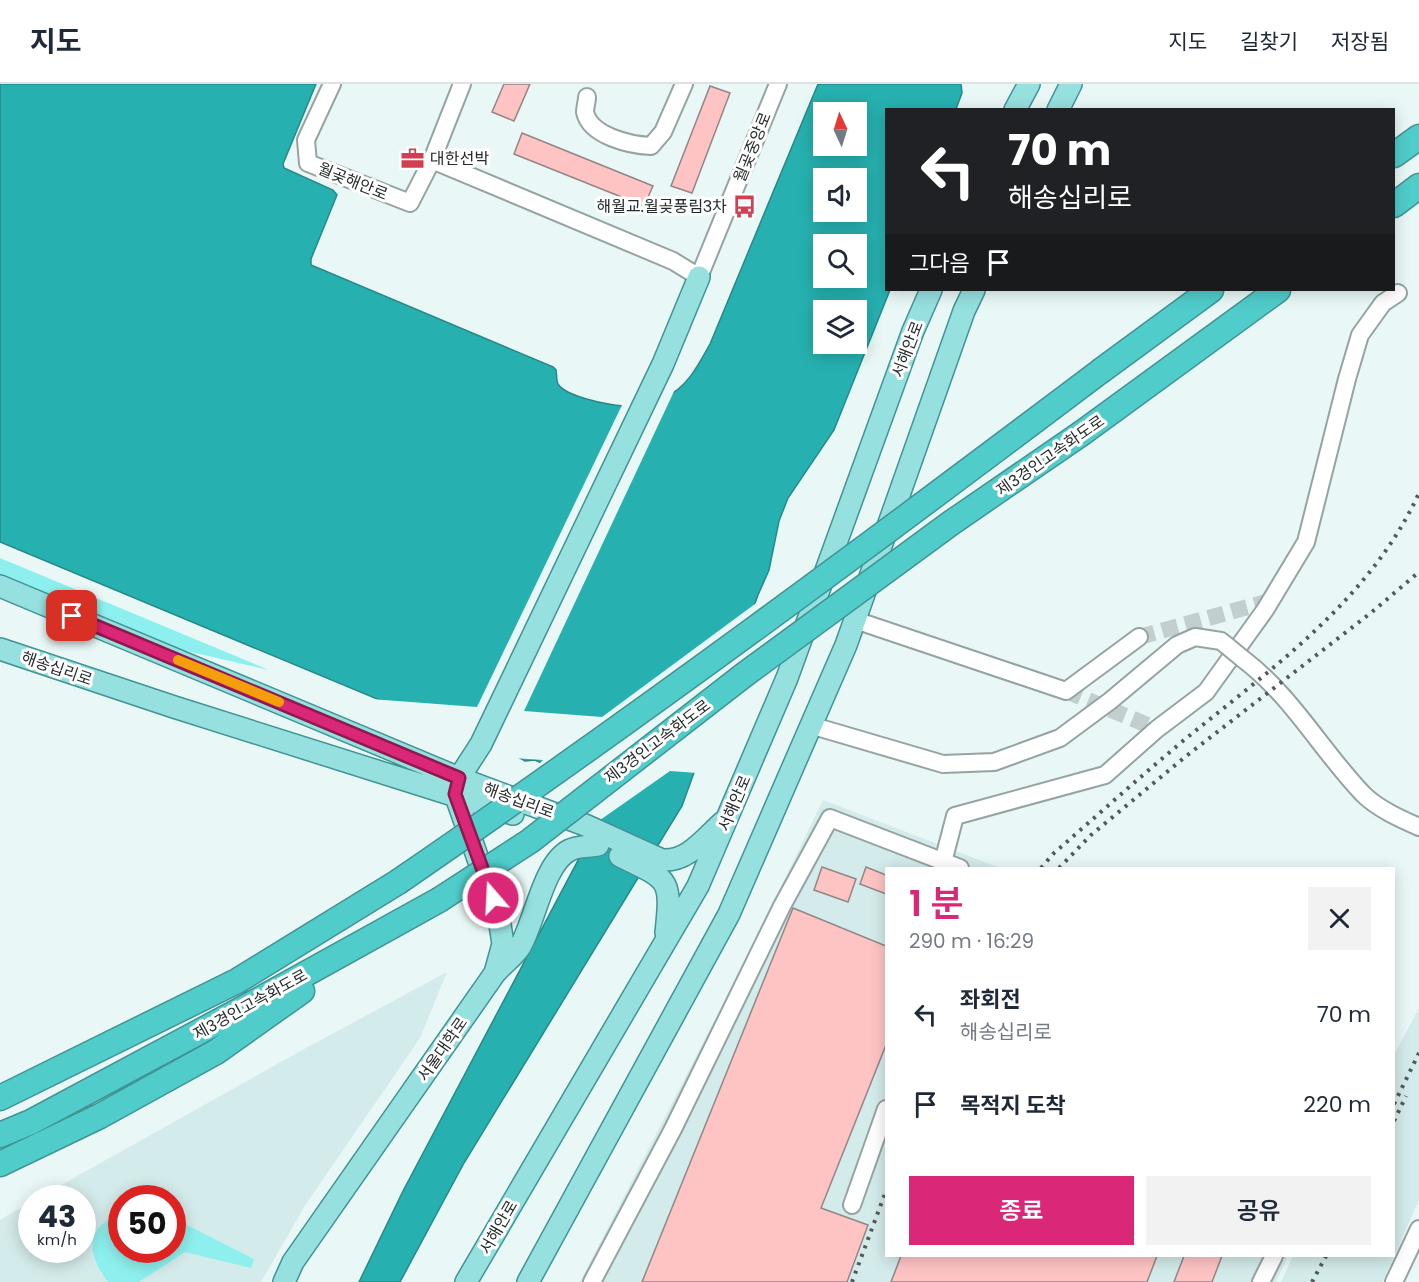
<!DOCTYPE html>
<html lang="ko">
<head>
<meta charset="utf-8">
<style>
  body { margin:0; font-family:Poppins,"Noto Sans KR",sans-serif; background:#f2f2f3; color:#1f2937; height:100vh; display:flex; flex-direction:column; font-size:22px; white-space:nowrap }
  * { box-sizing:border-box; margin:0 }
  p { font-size:20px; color:#747a83 }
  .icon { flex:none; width:33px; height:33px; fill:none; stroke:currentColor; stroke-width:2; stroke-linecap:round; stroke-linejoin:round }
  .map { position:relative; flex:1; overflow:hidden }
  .sheet { position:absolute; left:885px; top:783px; width:510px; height:390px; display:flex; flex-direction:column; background:#fff; border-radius:0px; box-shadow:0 3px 15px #0003 }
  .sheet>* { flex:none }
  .banner { position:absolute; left:885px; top:24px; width:510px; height:183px; border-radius:0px; box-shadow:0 3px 15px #0003; background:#202124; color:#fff; overflow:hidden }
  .needle { width:39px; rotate:356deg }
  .buttons { position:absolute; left:813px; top:18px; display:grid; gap:12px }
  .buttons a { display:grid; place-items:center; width:54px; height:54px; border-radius:0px; background:#fff; box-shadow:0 3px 15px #0003; font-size:30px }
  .speed { position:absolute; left:18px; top:1101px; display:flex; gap:12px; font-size:30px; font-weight:700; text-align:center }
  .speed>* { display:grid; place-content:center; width:78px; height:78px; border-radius:50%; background:#fff; box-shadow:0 3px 15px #0003; line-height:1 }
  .speed small { font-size:15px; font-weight:400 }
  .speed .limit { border:9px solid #d22; background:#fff; color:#111 }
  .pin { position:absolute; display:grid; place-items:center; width:51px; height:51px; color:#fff; margin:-26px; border-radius:12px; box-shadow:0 3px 9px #0006 }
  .me { position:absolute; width:66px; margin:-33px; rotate:341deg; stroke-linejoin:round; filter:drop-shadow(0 0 4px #0008) }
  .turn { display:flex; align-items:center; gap:21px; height:126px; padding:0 24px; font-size:27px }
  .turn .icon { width:78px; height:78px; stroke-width:2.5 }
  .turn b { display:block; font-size:42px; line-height:51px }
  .then { display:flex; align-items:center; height:57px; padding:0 24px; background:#0003; gap:12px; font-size:22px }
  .round { display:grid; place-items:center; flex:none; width:63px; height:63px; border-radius:0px; background:#f2f2f3 }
  .overview { display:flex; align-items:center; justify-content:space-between; height:102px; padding:0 24px }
  h1 { font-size:36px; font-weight:600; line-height:45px; color:#db2777 }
  .action { display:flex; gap:12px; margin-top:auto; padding:12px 24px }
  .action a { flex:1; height:69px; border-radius:0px; background:#db2777; color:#fff; font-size:24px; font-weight:600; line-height:69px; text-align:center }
  .action a+a { background:#f2f2f3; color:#1f2937 }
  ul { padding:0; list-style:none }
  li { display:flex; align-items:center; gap:18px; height:90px; padding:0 24px }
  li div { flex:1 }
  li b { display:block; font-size:22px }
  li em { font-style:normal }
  header { display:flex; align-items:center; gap:36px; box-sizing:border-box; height:84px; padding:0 30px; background:#fff; border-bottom:2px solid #e0e1e3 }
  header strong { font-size:28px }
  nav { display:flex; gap:33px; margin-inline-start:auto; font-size:21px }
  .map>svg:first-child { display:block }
  .built { fill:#d3ebea; fill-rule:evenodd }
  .green { fill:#8ef0ee }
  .water { fill:#26b1b0; stroke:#268988; stroke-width:1.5; fill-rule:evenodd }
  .pier { fill:#e9f8f7 }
  .building { fill:#fec4c4; stroke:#938685; stroke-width:1.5 }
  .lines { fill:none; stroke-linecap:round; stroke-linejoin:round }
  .minor-tunnel { stroke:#c2cfce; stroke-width:16; stroke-dasharray:16 8; stroke-linecap:butt }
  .minor-casing { stroke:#95a3a2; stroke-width:20 }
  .major-casing { stroke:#419493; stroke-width:24 }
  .highway-casing { stroke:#419493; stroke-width:27 }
  .minor { stroke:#fff; stroke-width:16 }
  .major { stroke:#96e0e0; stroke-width:21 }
  .highway { stroke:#50cccb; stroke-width:24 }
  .rail { stroke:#525a5a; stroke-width:4; stroke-dasharray:3 6; stroke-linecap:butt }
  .minor-bridge-casing { stroke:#95a3a2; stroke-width:20; stroke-linecap:butt }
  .highway-bridge-casing { stroke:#419493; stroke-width:27; stroke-linecap:butt }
  .minor-bridge { stroke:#fff; stroke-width:16 }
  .highway-bridge { stroke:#50cccb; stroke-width:24 }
  .route-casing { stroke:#8e194d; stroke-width:15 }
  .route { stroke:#db2777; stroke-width:10 }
  .slow { stroke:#f59e0b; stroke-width:10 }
  .labels { text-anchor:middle; stroke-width:6; stroke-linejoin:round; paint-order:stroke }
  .street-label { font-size:16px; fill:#262c2c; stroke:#fff }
  .poi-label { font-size:16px; fill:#262c2c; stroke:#fff; text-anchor:start }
</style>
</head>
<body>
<header>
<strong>지도</strong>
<nav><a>지도</a><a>길찾기</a><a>저장됨</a></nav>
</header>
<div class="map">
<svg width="1419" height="1198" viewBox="0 0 1419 1198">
  <rect width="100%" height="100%" fill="#e9f8f7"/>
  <path class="built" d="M823,716L1000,784H886V1172H1288L1276,1198H580L743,881Z
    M447,888L420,954L306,1120L261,1198H0V1136L31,1118L32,1166H82V1114H38L306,964ZM122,1114H172V1166H122Z
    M1419,924V1116L1383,1198H1281L1293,1172H1394V971Z"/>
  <path class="green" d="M0,474L269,586L169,563L0,494Z
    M121,1129L122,1166H172L173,1134L254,1175L251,1184L185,1168L139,1198H108C87,1170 84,1144 121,1129Z"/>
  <path class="water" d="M0,0H316L283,80L284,84L333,106L337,111L311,175V181L553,283L556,286C557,290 556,296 558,300C566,313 609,321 624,322C635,322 654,317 665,313C687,304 699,280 710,260L818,0H961L962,9L956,25L886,26V206H890L834,346L788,414L779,437L769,486L758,511L682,722L464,1079L400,1198H359L403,1107L612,712L535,676L525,677L513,670L510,639L498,623L430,637L0,458ZM824,28H856V62H824ZM824,94H856V128H824ZM824,160H856V194H824ZM824,226H856V260H824Z"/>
  <path class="pier" d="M677,301L524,627L602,633L759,517L697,689L670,687L593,741L608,714L538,681L543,676L513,674L506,667L499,653L500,648L507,638L497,625H491L472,646L462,652L455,651L371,615L477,623L623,319L649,316L664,310Z"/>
  <path class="building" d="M504,0H530L514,37L492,28Z
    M710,2L730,9L692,109L671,102Z
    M522,49L653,102L644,122L514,70Z
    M822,783L856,795L848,818L814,806Z
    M866,783L886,791V810L860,800Z
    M793,824L886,862V961L821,1124L868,1141L847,1198H642Z
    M901,1172H1157L1147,1198H891Z
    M1184,1172H1222L1212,1198H1174Z"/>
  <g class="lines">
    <path class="minor-tunnel" d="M1139,553L1270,517
      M1066,607L1157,645"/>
    <defs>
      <path id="minor" d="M332,0L306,56L308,79L410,119L432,76L462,0
        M587,13C587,17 585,24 585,28C590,52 630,61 651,62L663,48L684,0
        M432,76L673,177L699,193L778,0
        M855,536L1066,607L1139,553
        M1243,575C1292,612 1321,666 1363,710C1378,725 1401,735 1419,743
        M810,641L943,680L994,678L1060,654L1110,617L1177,561L1195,553L1221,557L1226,561
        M943,778L955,732L1105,691L1157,645L1206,608L1265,526L1306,458L1347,295L1360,251L1383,219L1398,209
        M852,1121L886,1025
        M592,1198L673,1045L782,822L830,734L960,784
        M1261,1198L1274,1172
        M1394,1198L1419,1145"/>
      <path id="major" d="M1015,26L1029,0
        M1058,26L1071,0
        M0,502L459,694L585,741L662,776C688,778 705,754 723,738
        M0,565L174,623L513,730
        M456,706L459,694L481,660L663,280L699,193
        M620,772C669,796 672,793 666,849
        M497,887C504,879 514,872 520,863C535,837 544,778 570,766C578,762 589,763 598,761
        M284,1198L293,1178L495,889L503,860L499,834L455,710
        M466,1198L698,802L787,594L913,247L931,206
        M528,1198L729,830L846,561L964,227L974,206"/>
      <path id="highway" d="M1394,71L1419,53
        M1394,121L1419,102
        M1102,286L1211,206
        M1082,349L1278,206
        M0,1014L237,897L398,798
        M0,1051L31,1038L255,918L439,816
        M0,1080L100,1032L216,968L302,907"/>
    </defs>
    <use href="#minor" class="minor-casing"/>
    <use href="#major" class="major-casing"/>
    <use href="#highway" class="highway-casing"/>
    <use href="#minor" class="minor"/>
    <use href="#major" class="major"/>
    <use href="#highway" class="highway"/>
    <path class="rail" d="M1041,784L1054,769C1099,730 1143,690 1189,652C1275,582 1371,514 1419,409
      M1059,784L1091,751L1185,673L1372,528L1419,488
      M1394,1020L1419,969
      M1394,1037L1406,1012
      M852,1198L886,1107
      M1312,1198L1326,1172"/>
    <defs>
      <path id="minor-bridge" d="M1226,561L1243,575"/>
      <path id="highway-bridge" d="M398,798C637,634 870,461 1102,286
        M439,816L530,757L744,591L951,439L1082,349"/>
    </defs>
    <use href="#minor-bridge" class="minor-bridge-casing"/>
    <use href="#highway-bridge" class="highway-bridge-casing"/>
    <use href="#minor-bridge" class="minor-bridge"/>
    <use href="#highway-bridge" class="highway-bridge"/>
  </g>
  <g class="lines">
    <defs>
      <path id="route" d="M72,532L459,694L455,710L493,814"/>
    </defs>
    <use href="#route" class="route-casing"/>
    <use href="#route" class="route"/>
    <path class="slow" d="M178,576L279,618"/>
  </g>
  <defs>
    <symbol id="office-bare" viewBox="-9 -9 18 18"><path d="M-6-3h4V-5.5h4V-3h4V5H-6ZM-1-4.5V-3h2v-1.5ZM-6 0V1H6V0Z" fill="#d04050" stroke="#fff" stroke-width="2.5" paint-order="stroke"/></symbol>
    <symbol id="bus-bare" viewBox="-9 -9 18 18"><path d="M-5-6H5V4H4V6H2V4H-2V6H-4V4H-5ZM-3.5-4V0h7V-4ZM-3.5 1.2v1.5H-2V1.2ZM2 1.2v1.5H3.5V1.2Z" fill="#d04050" stroke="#fff" stroke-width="2.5" paint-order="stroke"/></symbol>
  </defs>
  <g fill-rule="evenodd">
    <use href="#office-bare" x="396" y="58" width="33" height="33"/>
    <use href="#bus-bare" x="728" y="106" width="33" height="33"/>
  </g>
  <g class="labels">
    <g class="street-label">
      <text transform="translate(752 63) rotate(-68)" y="6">월곶중앙로</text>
      <text transform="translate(353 97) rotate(22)" y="6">월곶해안로</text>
      <text transform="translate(907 265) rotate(-69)" y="6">서해안로</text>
      <text transform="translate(1050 371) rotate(-35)" y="6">제3경인고속화도로</text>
      <text transform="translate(57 584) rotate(19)" y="6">해송십리로</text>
      <text transform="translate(657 657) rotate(-37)" y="6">제3경인고속화도로</text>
      <text transform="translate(519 716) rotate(20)" y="6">해송십리로</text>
      <text transform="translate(734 719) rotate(-67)" y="6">서해안로</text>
      <text transform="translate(250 920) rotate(-29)" y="6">제3경인고속화도로</text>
      <text transform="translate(442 965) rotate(-55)" y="6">서울대학로</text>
      <text transform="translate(498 1143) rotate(-60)" y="6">서해안로</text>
    </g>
    <g class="poi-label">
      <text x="430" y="80">대한선박</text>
      <text x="727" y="128" text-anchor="end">해월교.월곶풍림3차</text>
    </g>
  </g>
</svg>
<div class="buttons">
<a><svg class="needle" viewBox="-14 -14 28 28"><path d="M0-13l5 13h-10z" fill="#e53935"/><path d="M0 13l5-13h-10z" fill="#747a83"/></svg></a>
<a><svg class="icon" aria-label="sound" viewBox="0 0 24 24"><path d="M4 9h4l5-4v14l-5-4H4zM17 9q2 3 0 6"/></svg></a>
<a><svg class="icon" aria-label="search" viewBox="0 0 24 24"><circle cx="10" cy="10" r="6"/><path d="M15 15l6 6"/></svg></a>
<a><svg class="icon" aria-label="layers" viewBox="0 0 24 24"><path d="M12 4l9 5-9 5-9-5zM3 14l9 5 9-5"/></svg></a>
</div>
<div class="speed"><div>43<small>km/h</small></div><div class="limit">50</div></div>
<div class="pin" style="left:72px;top:532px;background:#d93025"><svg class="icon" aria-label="arrive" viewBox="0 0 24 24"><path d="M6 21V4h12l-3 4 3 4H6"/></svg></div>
<svg class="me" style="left:493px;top:814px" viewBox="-20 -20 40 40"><circle r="17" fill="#db2777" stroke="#fff" stroke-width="3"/><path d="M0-11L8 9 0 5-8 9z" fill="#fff"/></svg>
<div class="banner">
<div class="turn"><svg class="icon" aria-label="left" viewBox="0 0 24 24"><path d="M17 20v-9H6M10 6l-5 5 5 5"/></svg><div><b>70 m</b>해송십리로</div></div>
<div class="then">그다음<svg class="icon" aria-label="arrive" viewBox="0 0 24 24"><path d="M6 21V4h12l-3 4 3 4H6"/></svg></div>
</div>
<section class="sheet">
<div class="overview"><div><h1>1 분</h1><p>290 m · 16:29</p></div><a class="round"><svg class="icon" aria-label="close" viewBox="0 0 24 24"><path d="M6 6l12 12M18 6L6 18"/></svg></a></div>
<ul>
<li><svg class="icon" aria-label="left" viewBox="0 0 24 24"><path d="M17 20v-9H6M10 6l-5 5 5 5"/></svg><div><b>좌회전</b><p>해송십리로</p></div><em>70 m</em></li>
<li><svg class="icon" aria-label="arrive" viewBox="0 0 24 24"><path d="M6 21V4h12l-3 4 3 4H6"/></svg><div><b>목적지 도착</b></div><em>220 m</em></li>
</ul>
<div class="action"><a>종료</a><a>공유</a></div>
</section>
</div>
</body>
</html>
